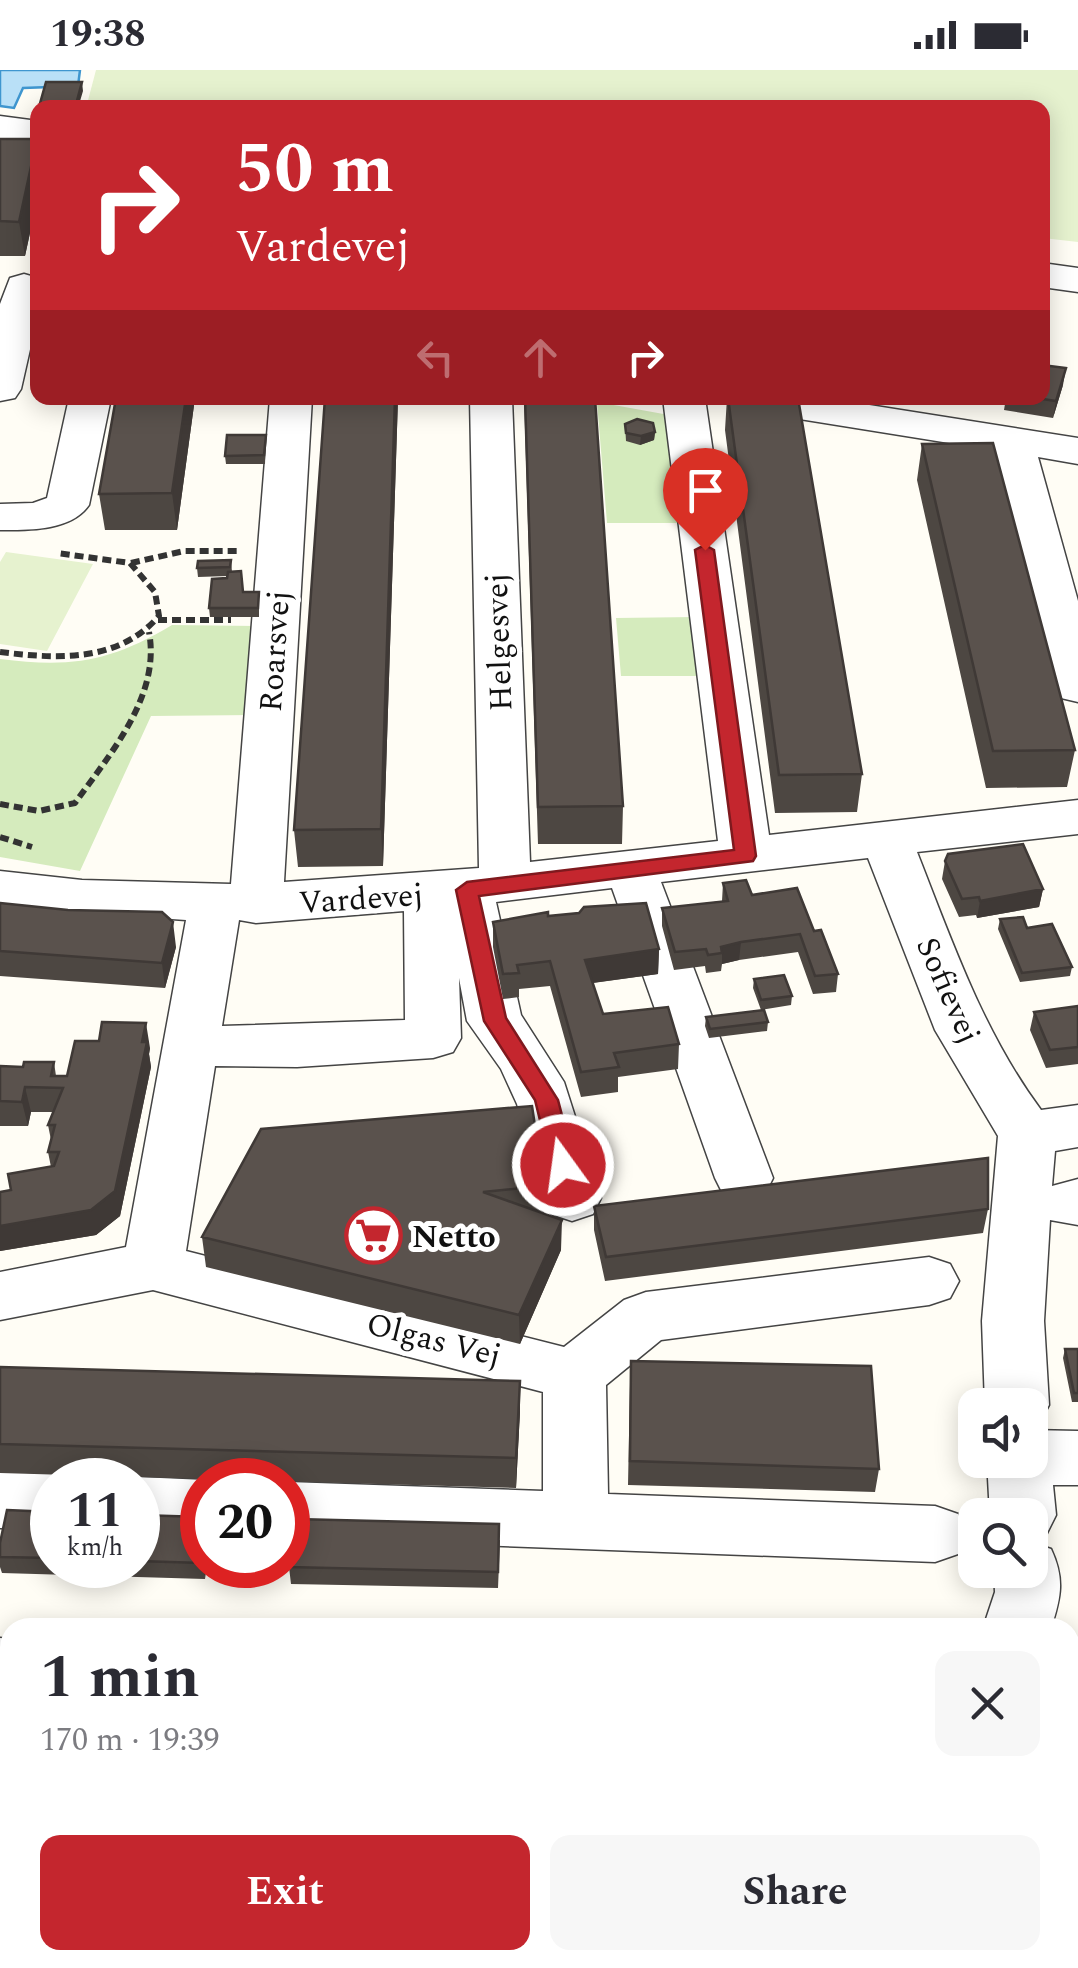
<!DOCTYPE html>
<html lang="en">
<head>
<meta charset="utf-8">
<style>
  body { margin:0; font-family:Spectral,serif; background:#f7f7f7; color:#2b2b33; height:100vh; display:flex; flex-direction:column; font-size:38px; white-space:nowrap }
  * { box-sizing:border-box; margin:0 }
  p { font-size:32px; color:#7c7c81 }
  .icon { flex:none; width:55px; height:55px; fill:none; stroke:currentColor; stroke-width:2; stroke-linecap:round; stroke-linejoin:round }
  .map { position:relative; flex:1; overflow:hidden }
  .panel { position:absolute; left:0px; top:1548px; width:1080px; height:352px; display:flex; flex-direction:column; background:#fff; border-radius:30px 30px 0 0; box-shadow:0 5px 25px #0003 }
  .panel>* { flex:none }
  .banner { position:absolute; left:30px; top:30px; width:1020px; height:305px; border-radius:20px; box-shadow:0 5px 25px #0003; background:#c4262e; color:#fff; overflow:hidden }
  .tools { position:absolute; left:958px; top:1318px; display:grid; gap:20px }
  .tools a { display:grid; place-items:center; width:90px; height:90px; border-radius:20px; background:#fff; box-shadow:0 5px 25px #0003; font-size:50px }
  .speed { position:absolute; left:30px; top:1388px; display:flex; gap:20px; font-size:50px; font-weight:700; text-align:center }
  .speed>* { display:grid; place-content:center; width:130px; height:130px; border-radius:50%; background:#fff; box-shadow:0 5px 25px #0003; line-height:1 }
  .speed small { font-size:25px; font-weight:400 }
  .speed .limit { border:15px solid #d22; background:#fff; color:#111 }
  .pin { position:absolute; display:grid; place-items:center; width:85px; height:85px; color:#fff; margin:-102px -42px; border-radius:50% 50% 50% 0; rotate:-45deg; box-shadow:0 0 10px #0007 }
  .pin .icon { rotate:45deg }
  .me { position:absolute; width:110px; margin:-55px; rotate:346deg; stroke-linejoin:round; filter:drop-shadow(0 0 8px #0008) }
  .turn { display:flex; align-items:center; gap:35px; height:210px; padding:0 40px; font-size:45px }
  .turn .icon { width:130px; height:130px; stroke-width:2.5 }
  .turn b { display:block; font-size:70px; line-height:85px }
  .lanes { display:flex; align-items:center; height:95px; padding:0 40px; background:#0003; justify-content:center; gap:50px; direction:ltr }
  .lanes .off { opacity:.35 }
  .round { display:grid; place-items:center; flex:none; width:105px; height:105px; border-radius:20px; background:#f7f7f7 }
  .summary { display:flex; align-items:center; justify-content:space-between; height:170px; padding:0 40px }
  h1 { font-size:60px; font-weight:700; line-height:75px }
  .cta { display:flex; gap:20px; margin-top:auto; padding:20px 40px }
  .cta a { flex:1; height:115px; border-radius:20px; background:#c4262e; color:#fff; font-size:40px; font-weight:700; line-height:115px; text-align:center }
  .cta a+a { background:#f7f7f7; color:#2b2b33 }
  .status { display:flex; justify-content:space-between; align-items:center; height:70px; padding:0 50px; background:#fff; direction:ltr }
  .status svg { height:28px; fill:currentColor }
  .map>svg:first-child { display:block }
  .green { fill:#d5ebbd }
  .pitch { fill:#e6f2cf }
  .water { fill:#b9e0f7; stroke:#3f96cf; stroke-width:2.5 }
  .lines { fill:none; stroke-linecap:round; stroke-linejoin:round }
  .minor-casing { stroke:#444; stroke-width:3 }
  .path-far1 { stroke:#333; stroke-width:6; stroke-dasharray:9 5; stroke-linecap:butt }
  .path { stroke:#333; stroke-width:8; stroke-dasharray:12 6; stroke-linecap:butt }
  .minor { fill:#fff; fill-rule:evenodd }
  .wall { fill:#4d4742 }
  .shaded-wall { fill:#3f3936 }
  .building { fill:#5a524d; stroke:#3f3936; stroke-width:2.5 }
  .route { fill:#c4262e; stroke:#7f191e; stroke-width:2.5 }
  .labels { text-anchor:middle; stroke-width:10; stroke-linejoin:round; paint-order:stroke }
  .street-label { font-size:32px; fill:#111; stroke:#fff }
  .poi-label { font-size:32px; font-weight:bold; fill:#111; stroke:#fff; text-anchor:start }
</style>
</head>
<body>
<div class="status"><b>19:38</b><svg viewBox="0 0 49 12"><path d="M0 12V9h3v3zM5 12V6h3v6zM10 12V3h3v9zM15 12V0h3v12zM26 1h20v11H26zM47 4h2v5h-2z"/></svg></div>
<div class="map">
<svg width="1078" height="1898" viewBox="0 0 1078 1898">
  <rect width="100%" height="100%" fill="#fffdf5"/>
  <path class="green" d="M597,332L669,345L685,453H607Z
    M695,547L704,606H621L616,548Z
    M172,555L260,556L253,645L151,646L80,801L0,787V589C71,598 110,592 172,555Z
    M1078,1670V1805L1070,1801V1679Z"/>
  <path class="pitch" d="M96,0H1078V172L1043,168L1042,38H86Z
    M6,482L93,494L47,581L0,574V492Z"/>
  <path class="water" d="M0,0H80L78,16L23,18L14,38L0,36Z"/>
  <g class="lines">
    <defs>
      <path id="minor" d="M0,46L38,51V73L0,68Z
        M1042,193L1078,198V222L1042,217Z
        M24,204L38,208V244L21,319L15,328L0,331V234L10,208Z
        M69,328H111L89,435C71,461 29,460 0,460V434L33,433L47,428Z
        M270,328H312L284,812L479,798L470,328H512L530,792L718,771L663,328H705L769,765L1078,730V764L917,782C952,871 983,962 1041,1040L1078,1035V1077L1055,1081L1052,1116L1078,1109V1155L1050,1150L1044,1251L1049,1335L1039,1353L1030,1357V1335H985L982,1251L998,1066L935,960L868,788L661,812L773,1108L765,1124L744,1130L723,1124L715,1108L612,818L496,832L521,945L564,1012L601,1128L593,1144L572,1151L551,1144L517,1034L501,999L467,951L459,908L461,968L453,982L433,988L297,997L215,996L186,1181L564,1277L624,1230L646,1222L929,1187L950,1194L959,1211L950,1228L929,1235L661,1270L606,1315L608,1424L935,1436L958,1444L968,1464L958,1484L935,1492L288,1468V1412L543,1421V1322L153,1220L0,1250V1202L126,1177L186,850L0,837V801L82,810L231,814ZM404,841L405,950L222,956L239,850L256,853Z
        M729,328H825L1078,368V394L1038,387L1078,531V632L1061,628L1054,617L993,380L750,341L735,337Z
        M1030,1360L1078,1361V1415H1053L1056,1445L1046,1465L1030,1471V1445H990L987,1390H1030Z
        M0,1402L52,1404L69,1410H52V1460L0,1458Z
        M138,1407L205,1410L202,1465L138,1463V1410H130Z
        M1030,1472L1051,1479C1065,1509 1061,1527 1051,1558H983L995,1522L994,1500H1030Z
        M0,1568L10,1569V1631L0,1630Z
        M661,1890H737V1898H661Z"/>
    </defs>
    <use href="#minor" class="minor-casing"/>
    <path class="path-far1" d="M131,493L184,481H237
      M158,550H231
      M0,582C57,589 118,593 159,546L155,522L130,493L57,483
      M0,734L39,741L75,733C110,684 161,626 149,562
      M0,767L32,777"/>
    <path class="path" d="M1070,1655L1078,1648
      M1070,1687L1078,1694
      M801,1890L802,1898
      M855,1890V1898"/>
    <use href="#minor" class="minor"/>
  </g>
  <path class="wall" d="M0,69H37L38,126L25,186H0Z
    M1063,315L1053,348L1004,340L1006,328H1042Z
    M195,328L177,460H105L99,424Z
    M325,328H398L383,796L298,797L294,760Z
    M524,328H595L623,736L622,774H538Z
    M727,328L862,704L857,742L775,743L725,360Z
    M625,354L655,362L654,370L640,375L626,371Z
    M266,365L265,394H226L225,386Z
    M922,374L1075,680L1067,717L986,718L917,410Z
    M231,490L232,502L243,522H259V547H210L209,538L228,506L198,507L197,498Z
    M945,791L1043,819L1039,837L977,848L976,845L959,847L942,809Z
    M723,813L752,825L814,861L838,904L836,922L813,924L798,882L739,890L722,894L721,901L706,903L705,896L674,900L662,856V838L722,831Z
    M0,833L176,877L165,918L0,906Z
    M548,846L659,879L658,904L593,913L603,944L679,974L678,999L618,1007V1022L581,1027L550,916L519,919V927L503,929L493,877V852Z
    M1000,849L1027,858L1072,897L1070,906L1020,912L998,859Z
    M754,909L792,926L791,935L761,940L753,918Z
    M1078,936V994L1046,998L1030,960L1034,942Z
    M706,947L768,952L767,961L709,968L705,956Z
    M150,978L149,984L151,997L120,1146L96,1165L0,1181V1122L11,1120L51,1097L48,1082L51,1070L48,1055L53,1042H31L28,1056H0V996L23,997L54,992L56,1006H67Z
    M261,1059L544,1116V1143L561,1180L520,1274L206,1197L202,1167Z
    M594,1136L988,1139L983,1163L605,1211L594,1160Z
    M1065,1279H1078V1332H1072L1063,1288Z
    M0,1297L520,1341L516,1418L0,1403Z
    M630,1315L879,1399L875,1422L628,1415Z
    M52,1442V1495H138V1445L202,1447L205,1509L2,1503L0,1497V1473Z
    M500,1470L498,1518L291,1514L289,1497Z"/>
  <path class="shaded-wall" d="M82,12L83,21L78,38H75Z
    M37,69L38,126L25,186L19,152Z
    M1066,298L1063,315L1053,348L1056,331Z
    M186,328H195L177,460L172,423Z
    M395,328H398L383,796L381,759Z
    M655,362L654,370L640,375L641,366Z
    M1043,819L1039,837L977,848L980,831Z
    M173,852L176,877L165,918L162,893Z
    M741,872L739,890L722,894V883L721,877Z
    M659,879L658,904L584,914L585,890Z
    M146,953L150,978L149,984L151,997L120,1146L96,1165L0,1181V1156L91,1140L142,972Z
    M25,1017L31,1042L28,1056L22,1032Z
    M562,1150L561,1180L520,1274L519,1245Z
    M520,1311V1341L516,1418V1388Z
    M202,1490V1495H207L205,1509L202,1493Z"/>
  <path class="building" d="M46,12H82L75,38L39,37Z
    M598,35L619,38H596Z
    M0,69H37L19,152L0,151Z
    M1042,295L1066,298L1056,331L1036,328H1042Z
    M116,328H186L172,423L99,424Z
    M325,328H395L381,759L294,760Z
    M525,328H595L623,736L538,737Z
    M728,328H798L862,704L779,705Z
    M637,349L653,353L655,362L641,366L626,363L625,354Z
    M227,365H266L264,385L225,386Z
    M993,373L1075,680L993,681L922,374Z
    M231,490L230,497L197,498L198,491Z
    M241,501L243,522H259L258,538H209L212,509L227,508L228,502Z
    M1023,774L1043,819L980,831L979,827L962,829L945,791L948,784Z
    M746,810L752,825L797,818L814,861L821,860L838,904L815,906L800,864L741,872L721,877L722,883L708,885L706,879L675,882L662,838L728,831L723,813Z
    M0,833L68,840L162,842L173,852L162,893L0,881Z
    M646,833L659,879L585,890L603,944L668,937L679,974L614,983L619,997L581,1002L550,891L517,895L519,903L503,904L493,852L548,842V846L579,843L584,837Z
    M1023,847L1027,858L1052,854L1072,897L1022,903L1000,849Z
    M784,905L792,926L761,930L754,909Z
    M1078,936V977L1050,980L1034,942Z
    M764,940L768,952L710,959L706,947Z
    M102,952L146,953L142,972H147L115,1121L91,1140L0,1156V1122L11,1120L8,1104L54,1096L59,1082H48L55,1055H48L63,1018L25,1017L22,1032L0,1031V996L23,997L24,992H54L51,1006H67L75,971H99Z
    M532,1036L544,1116L483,1122L562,1150L519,1245L202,1167L261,1059Z
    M988,1088V1139L606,1187L594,1136Z
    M1065,1279H1078V1323H1074Z
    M631,1291L871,1296L879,1399L630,1391Z
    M0,1297L520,1311L516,1388L0,1374Z
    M7,1440L52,1442V1488L0,1487V1473Z
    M138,1445L202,1447V1493L138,1491Z
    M295,1449L499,1454L498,1502L289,1497Z
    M94,1890H283L282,1898H93Z
    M286,1890H568V1893H603V1898H285Z"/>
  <path class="route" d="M705,475L714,480L756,786L753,791L479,826L506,948L558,1030L575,1095L563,1104L551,1095L535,1030L484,951L456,820L467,812L734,780L695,480Z"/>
  <defs>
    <symbol id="supermarket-ring" viewBox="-11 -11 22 22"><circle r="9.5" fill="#fff" stroke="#c4262e" stroke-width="1.5"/><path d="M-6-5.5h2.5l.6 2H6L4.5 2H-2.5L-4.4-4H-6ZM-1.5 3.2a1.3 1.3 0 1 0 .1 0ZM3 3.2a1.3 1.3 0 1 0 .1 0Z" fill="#c4262e"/></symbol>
  </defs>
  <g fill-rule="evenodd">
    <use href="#supermarket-ring" x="342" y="1134" width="63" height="63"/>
  </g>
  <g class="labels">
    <g class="street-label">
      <text transform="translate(498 572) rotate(-92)" y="11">Helgesvej</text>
      <text transform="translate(274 581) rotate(-86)" y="11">Roarsvej</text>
      <text transform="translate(361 828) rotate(-4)" y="11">Vardevej</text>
      <text transform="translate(949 920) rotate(66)" y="11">Sofievej</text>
      <text transform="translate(434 1269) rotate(14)" y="11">Olgas Vej</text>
    </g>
    <g class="poi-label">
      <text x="412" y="1177">Netto</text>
    </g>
  </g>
</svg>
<div class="tools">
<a><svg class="icon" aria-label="sound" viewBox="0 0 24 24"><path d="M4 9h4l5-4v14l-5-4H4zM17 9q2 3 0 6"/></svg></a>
<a><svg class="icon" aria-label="search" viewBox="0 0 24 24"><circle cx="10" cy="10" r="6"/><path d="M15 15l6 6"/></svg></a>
</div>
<div class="speed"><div>11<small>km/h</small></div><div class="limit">20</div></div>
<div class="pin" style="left:705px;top:480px;background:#d93025"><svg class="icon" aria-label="arrive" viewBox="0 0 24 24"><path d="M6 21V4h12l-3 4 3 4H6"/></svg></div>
<svg class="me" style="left:563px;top:1095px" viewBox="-20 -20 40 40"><circle r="17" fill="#c4262e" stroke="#fff" stroke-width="3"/><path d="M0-11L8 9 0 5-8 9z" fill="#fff"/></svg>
<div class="banner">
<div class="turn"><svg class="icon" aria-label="right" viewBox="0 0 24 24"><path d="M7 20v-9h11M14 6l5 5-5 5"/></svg><div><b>50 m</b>Vardevej</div></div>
<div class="lanes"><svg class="icon off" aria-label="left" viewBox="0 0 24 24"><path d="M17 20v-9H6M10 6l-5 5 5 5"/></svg><svg class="icon off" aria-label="ahead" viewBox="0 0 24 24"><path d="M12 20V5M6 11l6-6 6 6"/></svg><svg class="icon" aria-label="right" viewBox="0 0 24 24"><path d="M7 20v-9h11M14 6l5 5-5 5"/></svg></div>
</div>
<section class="panel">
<div class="summary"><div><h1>1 min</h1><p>170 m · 19:39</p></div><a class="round"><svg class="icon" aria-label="close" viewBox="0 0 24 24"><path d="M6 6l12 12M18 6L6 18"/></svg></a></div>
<div class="cta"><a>Exit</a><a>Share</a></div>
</section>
</div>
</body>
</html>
